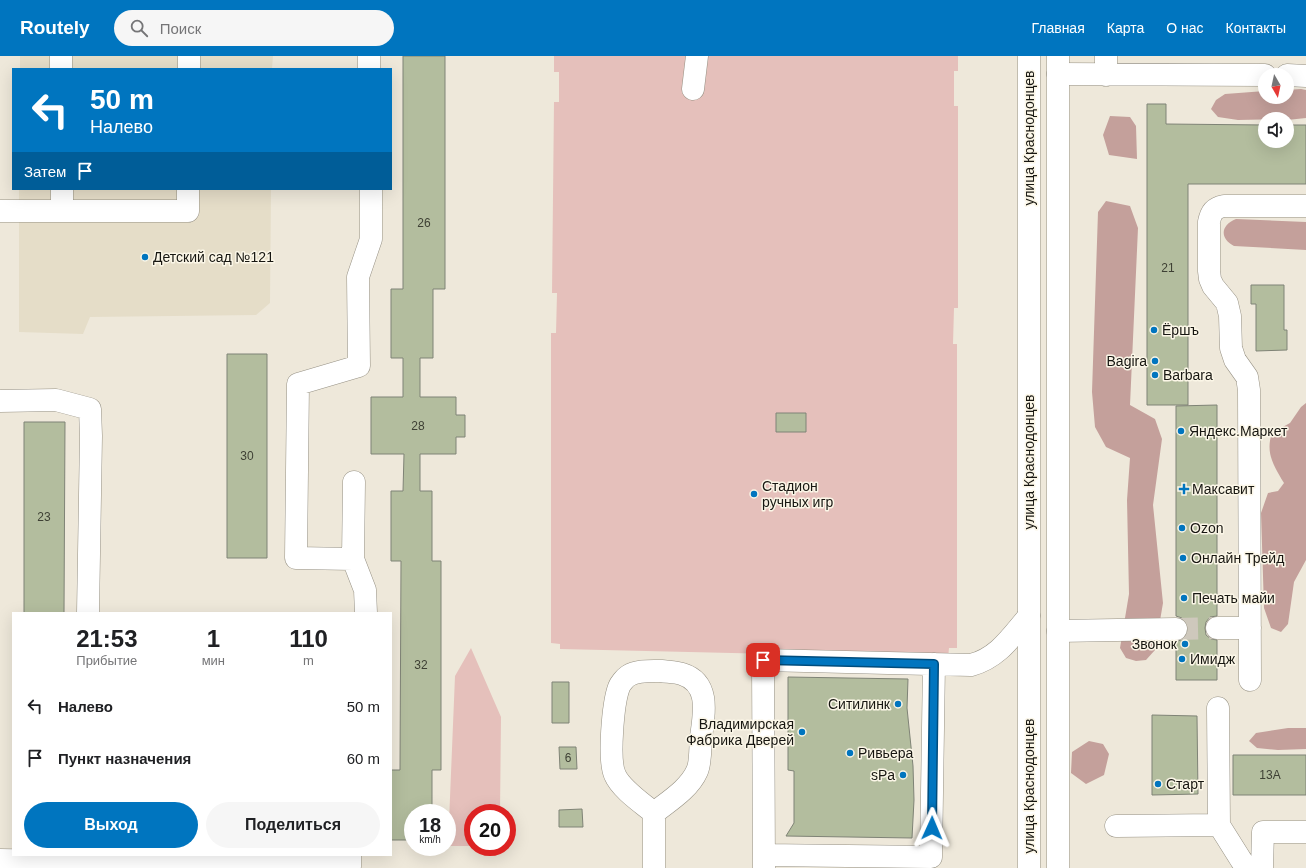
<!DOCTYPE html>
<html lang="ru">
<head>
<meta charset="utf-8">
<style>
  body { margin:0; font-family:Arial,sans-serif; background:#f6f6f6; color:#202124; height:100vh; display:flex; flex-direction:column; font-size:15px; white-space:nowrap }
  * { box-sizing:border-box; margin:0 }
  p { font-size:13px; color:#757577 }
  .icon { flex:none; width:22px; height:22px; fill:none; stroke:currentColor; stroke-width:2; stroke-linecap:round; stroke-linejoin:round }
  .map { position:relative; flex:1; overflow:hidden }
  .drawer { position:absolute; left:12px; top:556px; width:380px; height:244px; display:flex; flex-direction:column; background:#fff; border-radius:0px; box-shadow:0 4px 16px #0002 }
  .drawer>* { flex:none }
  .hud { position:absolute; left:12px; top:12px; width:380px; height:122px; border-radius:0px; box-shadow:0 4px 16px #0002; background:#0075bf; color:#fff; overflow:hidden }
  .needle { width:26px; rotate:171deg }
  .controls { position:absolute; left:1258px; top:12px; display:grid; gap:8px }
  .controls a { display:grid; place-items:center; width:36px; height:36px; border-radius:50%; background:#fff; box-shadow:0 4px 16px #0002; font-size:20px }
  .speed { position:absolute; left:404px; top:748px; display:flex; gap:8px; font-size:20px; font-weight:700; text-align:center }
  .speed>* { display:grid; place-content:center; width:52px; height:52px; border-radius:50%; background:#fff; box-shadow:0 4px 16px #0002; line-height:1 }
  .speed small { font-size:10px; font-weight:400 }
  .speed .limit { border:6px solid #d22; background:#fff; color:#111 }
  .pin { position:absolute; display:grid; place-items:center; width:34px; height:34px; color:#fff; margin:-17px; border-radius:8px; box-shadow:0 2px 6px #0006 }
  .me { position:absolute; width:44px; margin:-22px; rotate:1deg; stroke-linejoin:round; filter:drop-shadow(0 0 3px #0008) }
  .turn { display:flex; align-items:center; gap:14px; height:84px; padding:0 12px; font-size:18px }
  .turn .icon { width:52px; height:52px; stroke-width:2.5 }
  .turn b { display:block; font-size:28px; line-height:34px }
  .then { display:flex; align-items:center; height:38px; padding:0 12px; background:#0003; gap:8px; font-size:15px }
  .eta { display:flex; justify-content:space-evenly; align-items:center; height:68px; text-align:center }
  .eta b { font-size:24px; font-weight:700; line-height:28px }
  .cta { display:flex; gap:8px; margin-top:auto; padding:8px 12px }
  .cta a { flex:1; height:46px; border-radius:24px; background:#0075bf; color:#fff; font-size:16px; font-weight:700; line-height:46px; text-align:center }
  .cta a+a { background:#f6f6f6; color:#202124 }
  ul { padding:0; list-style:none }
  li { display:flex; align-items:center; gap:12px; height:52px; padding:0 12px }
  li div { flex:1 }
  li b { display:block; font-size:15px }
  li em { font-style:normal }
  header { display:flex; align-items:center; gap:24px; box-sizing:border-box; height:56px; padding:0 20px; background:#0075bf; color:#fff }
  header strong { font-size:19px }
  nav { display:flex; gap:22px; margin-inline-start:auto; font-size:14px }
  .search { width:280px; height:36px; background:#f6f6f6; display:flex; align-items:center; gap:10px; box-sizing:border-box; padding:0 14px; border-radius:22px; color:#757577; font-size:15px }
  .map>svg:first-child { display:block }
  .built { fill:#e5ddc8 }
  .green { fill:#e5c0bb }
  .forest { fill:#c4a09b }
  .building { fill:#b3bd9e; stroke:#7f8376 }
  .lines { fill:none; stroke-linecap:round; stroke-linejoin:round }
  .minor-tunnel { stroke:#cec8bc; stroke-width:22; stroke-dasharray:22 11; stroke-linecap:butt }
  .minor-casing { stroke:#969184; stroke-width:23 }
  .major-casing { stroke:#969184; stroke-width:23 }
  .minor { stroke:#fff; stroke-width:22 }
  .major { stroke:#fff; stroke-width:22 }
  .route-casing { stroke:#004c7c; stroke-width:10 }
  .route { stroke:#0075bf; stroke-width:7 }
  .poi-dot { fill:#0075bf; stroke:#fbf6e7; stroke-width:1.5 }
  .labels { text-anchor:middle; stroke-width:3; stroke-linejoin:round; paint-order:stroke }
  .number-label { font-size:12px; fill:#3e4034 }
  .street-label { font-size:14px; fill:#171611; stroke:#fbf6e7 }
  .poi-label { font-size:14px; fill:#171611; stroke:#fbf6e7; text-anchor:start }
</style>
</head>
<body>
<header>
<strong>Routely</strong>
<div class="search"><svg class="icon" aria-label="search" viewBox="0 0 24 24"><circle cx="10" cy="10" r="6"/><path d="M15 15l6 6"/></svg>Поиск</div>
<nav><a>Главная</a><a>Карта</a><a>О нас</a><a>Контакты</a></nav>
</header>
<div class="map">
<svg width="1306" height="812" viewBox="0 0 1306 812">
  <rect width="100%" height="100%" fill="#eee8da"/>
  <path class="built" d="M20,0H273L272,13H20Z
    M19,133H271L270,247L256,259L90,261L83,278L19,276Z"/>
  <path class="green" d="M554,0H958V15H954V50H958V252H954L953,288H957V592H949L948,602L560,593V588L551,587V277H556L557,237H552L554,46H559V16H554Z
    M471,592L501,661L500,757H473V790H448L455,620Z"/>
  <path class="forest" d="M1301,33L1306,34V62L1287,64V63L1238,64L1218,61L1211,53L1216,44L1225,38L1265,35V41H1287V34Z
    M1110,60L1130,61L1136,70L1137,103L1109,99L1103,79Z
    M1106,145L1130,150L1138,172L1130,349L1155,363L1162,383L1153,449L1163,547L1155,594L1146,604L1136,605L1126,602L1120,592L1129,538L1127,444L1130,402L1106,391L1095,371L1092,336L1098,156Z
    M1236,163L1306,166V194L1234,190C1219,182 1221,169 1236,163Z
    M1306,347V504L1294,526L1288,568L1281,576L1271,572L1264,552L1261,457L1268,437L1278,435L1284,427C1274,410 1265,397 1272,377L1290,367L1301,351Z
    M1288,672H1306V693L1278,694L1257,692L1249,685L1256,677Z
    M1089,685L1103,688L1109,698L1104,719L1086,728L1071,717L1072,696Z"/>
  <path class="building" d="M403,0H445V233H433V302H420V341H456V359H465V381H456V398H420V435H432V505H441V714H432V757H413V784H391V714H400L401,505H391V435H403L404,398H371V341H403V302H391V233H403Z
    M1147,48H1166V68L1265,69V85H1287V69H1306V128H1188V349H1147Z
    M1251,229H1284V274H1287V294L1256,295V248H1251Z
    M227,298H267V502H227Z
    M1217,349V560L1210,561L1206,566L1205,572L1206,579L1211,583L1217,584V624H1176V586L1183,583L1187,579L1188,573L1186,566L1182,562L1176,560V350Z
    M776,357H806V376H776Z
    M24,366H65L64,557H24Z
    M788,621L908,623L907,652L913,710L914,744L912,782L786,780L794,767V715L788,714Z
    M552,626H569V667H552Z
    M1152,659L1197,660L1198,738L1152,739Z
    M559,691H576L577,713H560Z
    M1233,699H1306V739H1233Z
    M582,753L583,771H559V754Z"/>
  <g class="lines">
    <path class="minor-tunnel" d="M1176,573L1217,572"/>
    <defs>
      <path id="minor" d="M61,0V13
        M369,0V13
        M1106,0V19
        M189,13V0
        M1058,18L1265,19
        M1287,19L1306,20
        M693,33L697,0
        M0,155H62V133
        M62,155H188V133
        M0,345L56,344L90,353L91,380L88,557
        M353,503L354,426
        M366,557L365,534L353,503L296,502L298,328L359,310L358,221L371,183V133
        M1217,572H1250
        M1058,575L1176,573
        M661,615C668,616 676,616 682,618C711,627 704,659 701,681C700,690 701,707 697,715C689,733 669,745 654,757C642,747 621,733 615,719C608,704 613,647 619,631C620,628 625,622 628,620C637,614 651,615 661,615Z
        M1250,624L1249,334L1247,321L1235,304L1231,292L1230,260L1227,247L1213,230L1210,223L1209,215V166C1211,156 1214,152 1224,150H1306
        M1218,652L1219,769L1241,804L1247,812
        M654,757V812
        M1116,770L1219,769
        M764,799L931,801L934,608
        M0,804L350,810V799
        M764,812L763,604L971,609C998,602 1011,581 1029,560
        M1262,812L1263,776H1306"/>
      <path id="major" d="M1058,0V812
        M1029,812V0"/>
    </defs>
    <use href="#minor" class="minor-casing"/>
    <use href="#major" class="major-casing"/>
    <use href="#minor" class="minor"/>
    <use href="#major" class="major"/>
  </g>
  <g class="lines">
    <defs>
      <path id="route" d="M763,604L934,608L932,772"/>
    </defs>
    <use href="#route" class="route-casing"/>
    <use href="#route" class="route"/>
  </g>
  <g class="poi-dot">
    <circle cx="145" cy="201" r="4"/>
    <circle cx="1154" cy="274" r="4"/>
    <circle cx="1155" cy="305" r="4"/>
    <circle cx="1155" cy="319" r="4"/>
    <circle cx="1181" cy="375" r="4"/>
    <path d="M1182 427h4v4h4v4h-4v4h-4v-4h-4v-4h4z"/>
    <circle cx="754" cy="438" r="4"/>
    <circle cx="1182" cy="472" r="4"/>
    <circle cx="1183" cy="502" r="4"/>
    <circle cx="1184" cy="542" r="4"/>
    <circle cx="1185" cy="588" r="4"/>
    <circle cx="1182" cy="603" r="4"/>
    <circle cx="898" cy="648" r="4"/>
    <circle cx="802" cy="676" r="4"/>
    <circle cx="850" cy="697" r="4"/>
    <circle cx="903" cy="719" r="4"/>
    <circle cx="1158" cy="728" r="4"/>
  </g>
  <g class="labels">
    <g class="number-label">
      <text x="424" y="171">26</text>
      <text x="1168" y="216">21</text>
      <text x="418" y="374">28</text>
      <text x="247" y="404">30</text>
      <text x="44" y="465">23</text>
      <text x="421" y="613">32</text>
      <text x="568" y="706">6</text>
      <text x="1270" y="723">13А</text>
    </g>
    <g class="street-label">
      <text transform="translate(1029 82) rotate(-90)" y="5">улица Краснодонцев</text>
      <text transform="translate(1029 406) rotate(-90)" y="5">улица Краснодонцев</text>
      <text transform="translate(1029 730) rotate(-90)" y="5">улица Краснодонцев</text>
    </g>
    <g class="poi-label">
      <text x="153" y="206">Детский сад №121</text>
      <text x="1162" y="279">Ёршъ</text>
      <text x="1147" y="310" text-anchor="end">Bagira</text>
      <text x="1163" y="324">Barbara</text>
      <text x="1189" y="380">Яндекс.Маркет</text>
      <text x="762" y="435">Стадион<tspan x="762" dy="16">ручных игр</tspan></text>
      <text x="1192" y="438">Максавит</text>
      <text x="1190" y="477">Ozon</text>
      <text x="1191" y="507">Онлайн Трейд</text>
      <text x="1192" y="547">Печать майи</text>
      <text x="1177" y="593" text-anchor="end">Звонок</text>
      <text x="1190" y="608">Имидж</text>
      <text x="890" y="653" text-anchor="end">Ситилинк</text>
      <text x="794" y="673" text-anchor="end">Владимирская<tspan x="794" dy="16">Фабрика Дверей</tspan></text>
      <text x="858" y="702">Ривьера</text>
      <text x="895" y="724" text-anchor="end">sPa</text>
      <text x="1166" y="733">Старт</text>
    </g>
  </g>
</svg>
<div class="controls">
<a><svg class="needle" viewBox="-14 -14 28 28"><path d="M0-13l5 13h-10z" fill="#e53935"/><path d="M0 13l5-13h-10z" fill="#757577"/></svg></a>
<a><svg class="icon" aria-label="sound" viewBox="0 0 24 24"><path d="M4 9h4l5-4v14l-5-4H4zM17 9q2 3 0 6"/></svg></a>
</div>
<div class="speed"><div>18<small>km/h</small></div><div class="limit">20</div></div>
<div class="pin" style="left:763px;top:604px;background:#d93025"><svg class="icon" aria-label="arrive" viewBox="0 0 24 24"><path d="M6 21V4h12l-3 4 3 4H6"/></svg></div>
<svg class="me" style="left:932px;top:772px" viewBox="-20 -20 40 40"><path d="M0-17L14 15 0 8-14 15z" fill="#0075bf" stroke="#fff" stroke-width="4"/></svg>
<div class="hud">
<div class="turn"><svg class="icon" aria-label="left" viewBox="0 0 24 24"><path d="M17 20v-9H6M10 6l-5 5 5 5"/></svg><div><b>50 m</b>Налево</div></div>
<div class="then">Затем<svg class="icon" aria-label="arrive" viewBox="0 0 24 24"><path d="M6 21V4h12l-3 4 3 4H6"/></svg></div>
</div>
<section class="drawer">
<div class="eta">
<div><b>21:53</b><p>Прибытие</p></div>
<div><b>1</b><p>мин</p></div>
<div><b>110</b><p>m</p></div>
</div>
<ul>
<li><svg class="icon" aria-label="left" viewBox="0 0 24 24"><path d="M17 20v-9H6M10 6l-5 5 5 5"/></svg><div><b>Налево</b></div><em>50 m</em></li>
<li><svg class="icon" aria-label="arrive" viewBox="0 0 24 24"><path d="M6 21V4h12l-3 4 3 4H6"/></svg><div><b>Пункт назначения</b></div><em>60 m</em></li>
</ul>
<div class="cta"><a>Выход</a><a>Поделиться</a></div>
</section>
</div>
</body>
</html>
